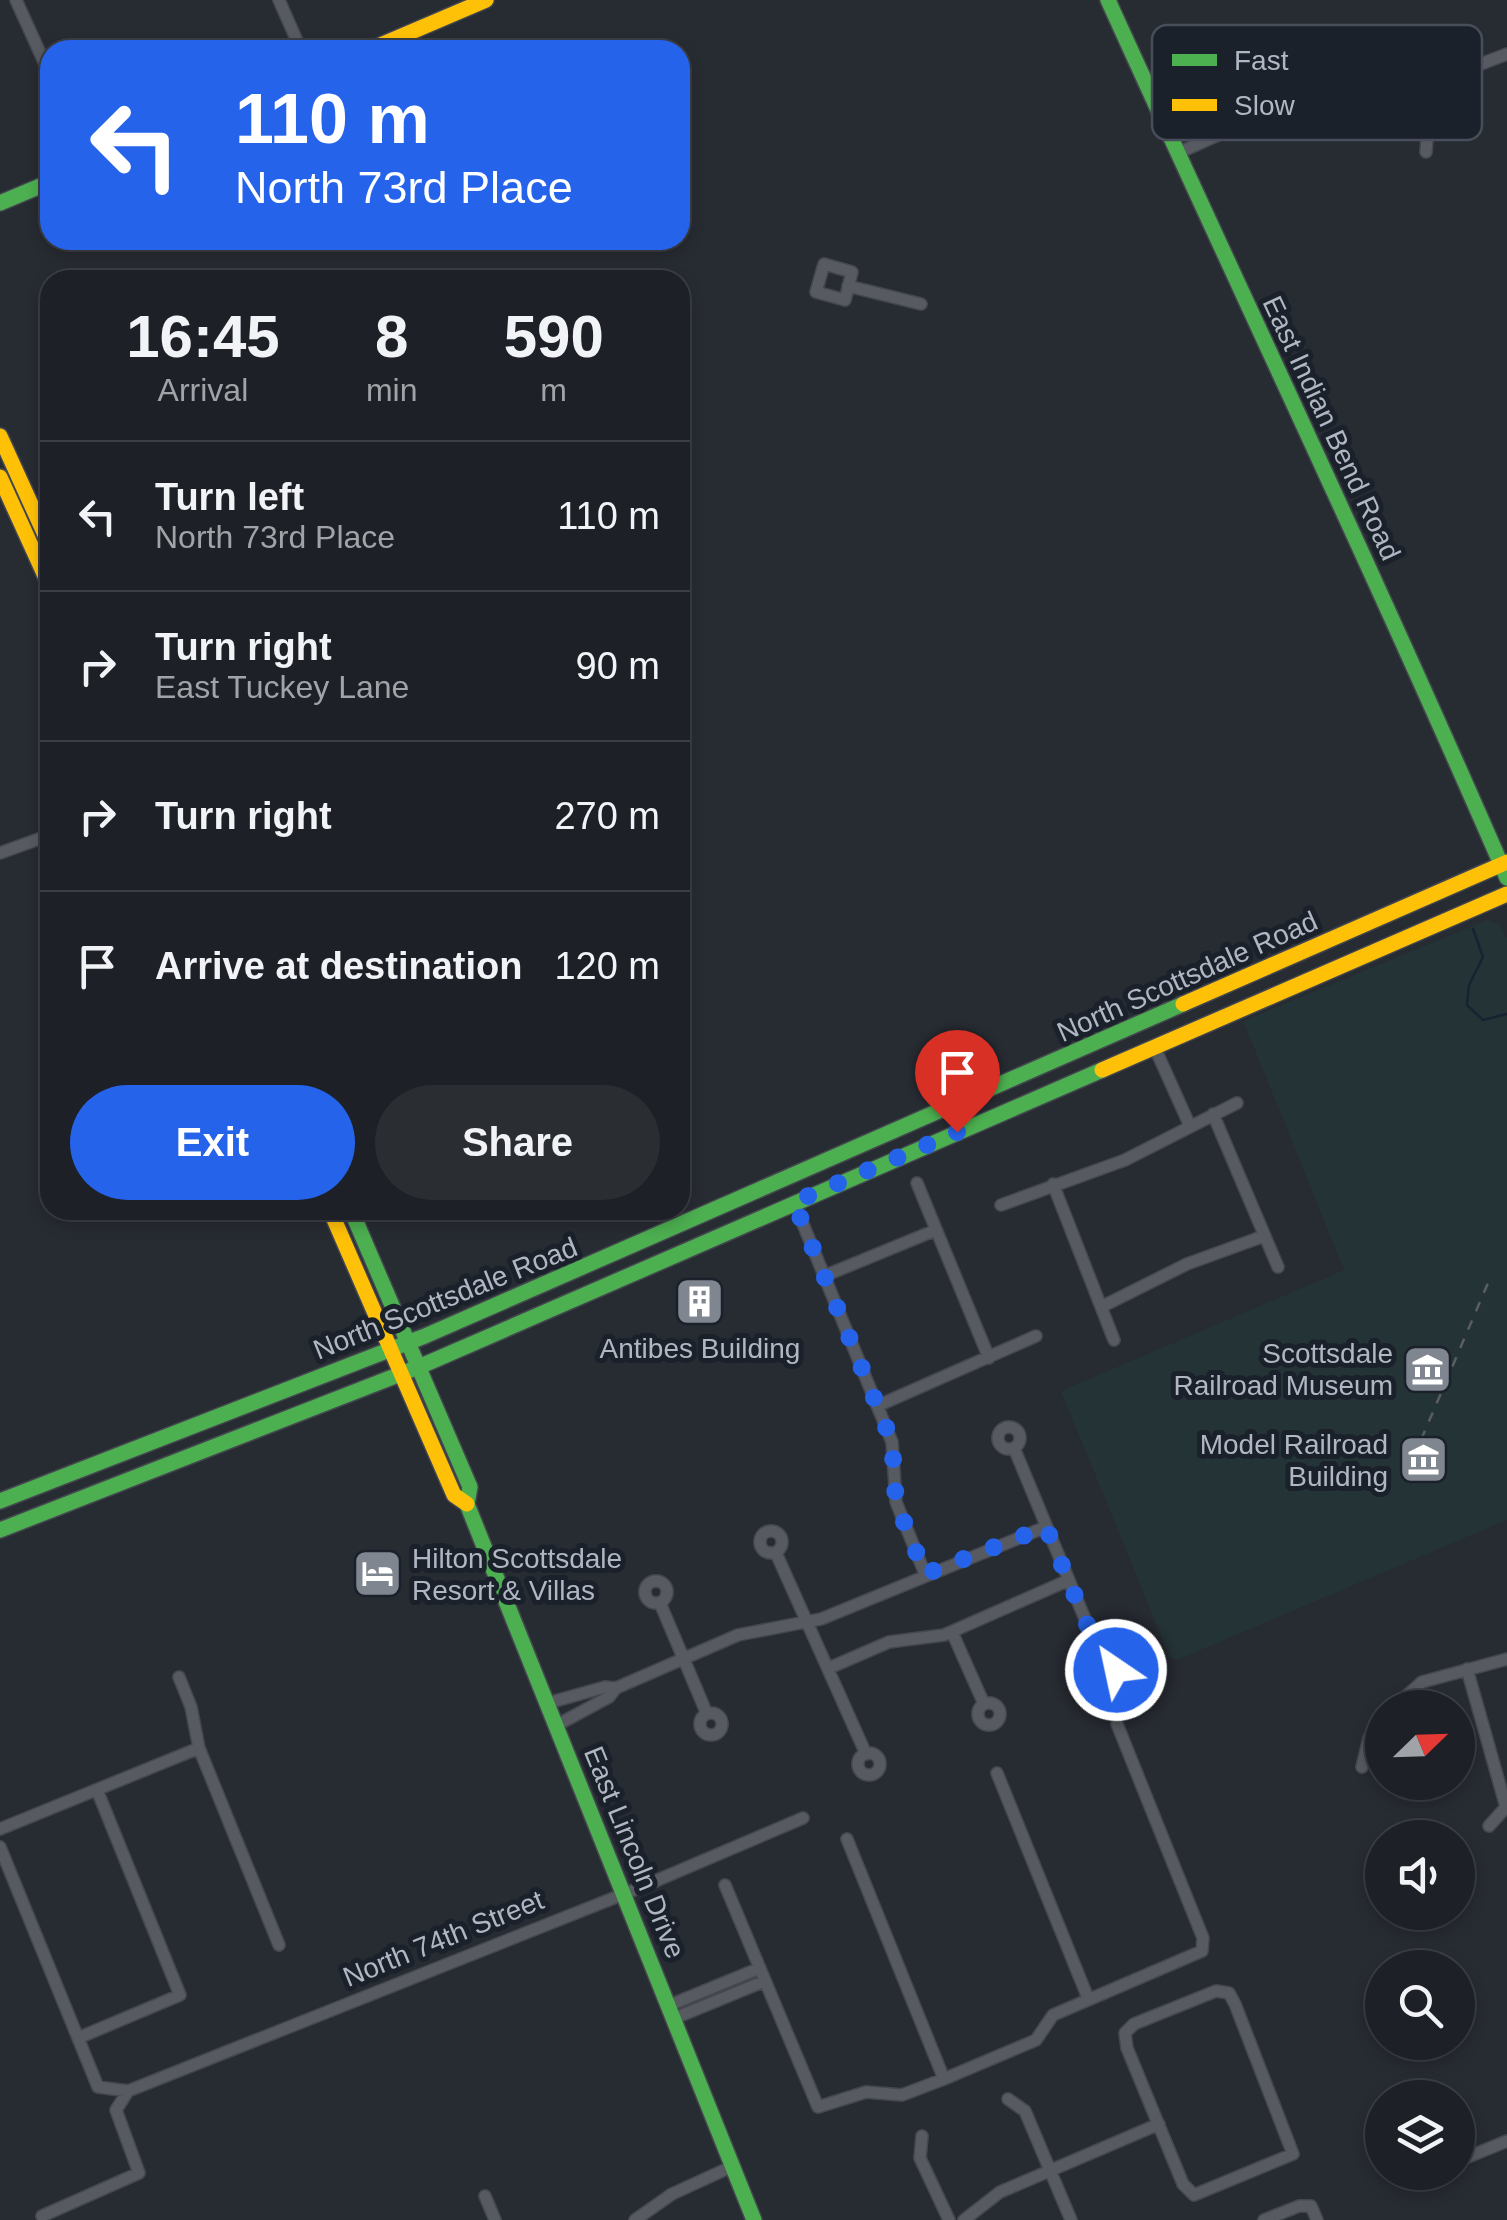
<!DOCTYPE html>
<html lang="en">
<head>
<meta charset="utf-8">
<style>
  body { margin:0; font-family:Arial,sans-serif; background:#2a2d32; color:#f1f3f6; height:100vh; display:flex; flex-direction:column; font-size:38px; white-space:nowrap }
  * { box-sizing:border-box; margin:0 }
  p { font-size:32px; color:#a0a3a7 }
  .icon { flex:none; width:55px; height:55px; fill:none; stroke:currentColor; stroke-width:2; stroke-linecap:round; stroke-linejoin:round }
  .map { position:relative; flex:1; overflow:hidden }
  .sheet { position:absolute; left:40px; top:270px; width:650px; height:950px; display:flex; flex-direction:column; background:#1d2026; border-radius:30px; box-shadow:0 5px 15px #0003,0 0 0 2px #3b3e43 }
  .sheet>* { flex:none }
  .top-card { position:absolute; left:40px; top:40px; width:650px; height:210px; border-radius:30px; box-shadow:0 5px 15px #0003,0 0 0 2px #3b3e43; background:#2563eb; color:#fff; overflow:hidden }
  .needle { width:65px; rotate:67deg }
  .controls { position:absolute; left:1365px; top:1690px; display:grid; gap:20px }
  .controls a { display:grid; place-items:center; width:110px; height:110px; border-radius:50%; background:#1d2026; box-shadow:0 5px 15px #0003,0 0 0 2px #3b3e43; font-size:50px }
  .pin { position:absolute; display:grid; place-items:center; width:85px; height:85px; color:#fff; margin:-102px -42px; border-radius:50% 50% 50% 0; rotate:-45deg; box-shadow:0 0 10px #0007 }
  .pin .icon { rotate:45deg }
  .me { position:absolute; width:110px; margin:-55px; rotate:326deg; stroke-linejoin:round; filter:drop-shadow(0 0 8px #0008) }
  .turn { display:flex; align-items:center; gap:35px; height:210px; padding:0 30px; font-size:45px }
  .turn .icon { width:130px; height:130px; stroke-width:2.5 }
  .turn b { display:block; font-size:70px; line-height:85px }
  .eta { display:flex; justify-content:space-evenly; align-items:center; height:170px; text-align:center }
  .eta b { font-size:60px; font-weight:700; line-height:70px }
  .button { display:flex; gap:20px; margin-top:auto; padding:20px 30px }
  .button a { flex:1; height:115px; border-radius:60px; background:#2563eb; color:#fff; font-size:40px; font-weight:700; line-height:115px; text-align:center }
  .button a+a { background:#2a2d32; color:#f1f3f6 }
  ul { padding:0; list-style:none }
  li { display:flex; align-items:center; gap:30px; height:150px; padding:0 30px; border-top:2px solid #3b3e43 }
  li div { flex:1 }
  li b { display:block; font-size:38px }
  li em { font-style:normal }
  .map>svg:first-child { display:block }
  .green { fill:#243336 }
  .lines { fill:none; stroke-linecap:round; stroke-linejoin:round }
  .stream { stroke:#182232; stroke-width:2.5 }
  .street-casing { stroke:#44474f; stroke-width:14 }
  .fast-casing { stroke:#44474f; stroke-width:18 }
  .slow-casing { stroke:#44474f; stroke-width:18 }
  .street { stroke:#575a60; stroke-width:11 }
  .fast { stroke:#4caf50; stroke-width:15 }
  .slow { stroke:#ffc107; stroke-width:15 }
  .rail { stroke:#5a5d64; stroke-width:2.5; stroke-dasharray:10 10; stroke-linecap:butt }
  .route { stroke:#2563eb; stroke-width:18; stroke-dasharray:0 32.4 }
  .labels { text-anchor:middle; stroke-width:10; stroke-linejoin:round; paint-order:stroke }
  .street-label { font-size:28px; fill:#b0b7c3; stroke:#1b212b }
  .poi-label { font-size:28px; fill:#b0b7c3; stroke:#1b212b; text-anchor:end }
  .key { fill:#1b212b; stroke:#484e59; stroke-width:2.5 }
  .key-label { font-size:28px; fill:#b0b7c3 }
</style>
</head>
<body>
<div class="map">
<svg width="1507" height="2220" viewBox="0 0 1507 2220">
  <rect width="100%" height="100%" fill="#272b32"/>
  <path class="green" d="M1487,920L1499,924L1507,938V1520L1177,1660L1170,1658L1061,1391L1344,1270L1243,1021Z"/>
  <g class="lines">
    <path class="stream" d="M1473,929L1483,957L1469,985L1467,1005L1483,1020L1507,1014"/>
    <defs>
      <path id="street" d="M16,0L50,75
        M279,0L301,50
        M1426,152L1431,83
        M1178,153L1360,71H1407L1431,83L1507,54
        M824,264L852,272L845,300L816,292Z
        M848,286L921,304
        M0,853L50,835
        M1154,1046L1190,1126
        M1213,1114L1278,1267
        M917,1183L989,1358
        M1053,1184L1114,1340
        M794,1202L892,1442L896,1502L925,1574
        M1001,1205L1125,1160L1237,1103
        M824,1276L936,1230
        M1101,1307L1187,1264L1264,1236
        M877,1406L1036,1336
        M998 1438a11 11 0 1 1 22 0a11 11 0 1 1-22 0Z
        M1014,1448L1100,1655
        M760 1542a11 11 0 1 1 22 0a11 11 0 1 1-22 0Z
        M776,1553L866,1754
        M645 1592a11 11 0 1 1 22 0a11 11 0 1 1-22 0Z
        M660,1603L707,1714
        M952,1632L984,1704
        M1094 1665a11 11 0 1 1 22 0a11 11 0 1 1-22 0Z
        M829,1668L889,1642L944,1635L1069,1580
        M1467,1669L1506,1807L1489,1826
        M179,1677L191,1707L199,1748L279,1945
        M978 1714a11 11 0 1 1 22 0a11 11 0 1 1-22 0Z
        M548,1703L605,1687L616,1688
        M1393,1708L1422,1682L1507,1659
        M700 1724a11 11 0 1 1 22 0a11 11 0 1 1-22 0Z
        M557,1725L609,1697L616,1688L738,1635L821,1619L1046,1527
        M858 1764a11 11 0 1 1 22 0a11 11 0 1 1-22 0Z
        M1362,1767L1369,1738L1382,1718
        M997,1773L1088,1998
        M0,1829L199,1748
        M847,1839L944,2079
        M0,1847L98,2087L128,2091L639,1888L803,1818
        M725,1885L818,2107L866,2092L902,2095L944,2079L1036,2040L1053,2015L1202,1951L1203,1938L1117,1724
        M1216,1991L1229,1993L1235,2004L1293,2154L1194,2195L1183,2184L1127,2048L1125,2033L1134,2024Z
        M670,2005L760,1968
        M675,2018L765,1981
        M78,2038L180,1995L97,1790
        M1008,2099L1025,2111L1071,2220
        M922,2136L920,2158L949,2220
        M1458,2161L1507,2141
        M1413,2179L1429,2172
        M485,2196L495,2220
        M42,2216L139,2173L116,2110L128,2091
        M635,2220L672,2194L733,2166
        M964,2220L1000,2192L1159,2124
        M1264,2220L1299,2206H1311L1317,2220"/>
      <path id="fast" d="M1108,0C1241,293 1379,583 1507,878
        M0,203L50,182
        M351,1210L470,1487L467,1504L754,2220
        M0,1501L425,1336L1183,1004
        M0,1530L421,1366L1102,1070"/>
      <path id="slow" d="M369,50L486,0
        M0,436L50,546
        M0,477L50,587
        M1183,1004L1507,862
        M1102,1070L1507,894
        M330,1210L454,1495L467,1504"/>
    </defs>
    <use href="#street" class="street-casing"/>
    <use href="#fast" class="fast-casing"/>
    <use href="#slow" class="slow-casing"/>
    <use href="#street" class="street"/>
    <use href="#fast" class="fast"/>
    <use href="#slow" class="slow"/>
    <path class="rail" d="M1421,1440L1488,1283"/>
  </g>
  <g class="lines">
    <path class="route" d="M957,1132L794,1202L892,1442L896,1502L925,1574L1046,1527L1100,1655L1114,1657L1116,1670"/>
  </g>
  <defs>
    <symbol id="building-square" viewBox="-11 -11 22 22"><rect x="-9" y="-9" width="18" height="18" rx="4" fill="#808690" stroke="#1b212b"/><path d="M-4-6H4V6H1V3H-1V6H-4ZM-2.5-4.3h1.7v1.8h-1.7ZM.8-4.3h1.7v1.8H.8ZM-2.5-1h1.7V.8h-1.7ZM.8-1h1.7V.8H.8Z" fill="#fff"/></symbol>
    <symbol id="museum-square" viewBox="-11 -11 22 22"><rect x="-9" y="-9" width="18" height="18" rx="4" fill="#808690" stroke="#1b212b"/><path d="M0-6L6-3V-2H-6V-3ZM-5-1h2V3h-2ZM-1-1h2V3h-2ZM3-1h2V3H3ZM-6 4H6V6H-6Z" fill="#fff"/></symbol>
    <symbol id="hotel-square" viewBox="-11 -11 22 22"><rect x="-9" y="-9" width="18" height="18" rx="4" fill="#808690" stroke="#1b212b"/><path d="M-6-4.5h1.5V1H6V5H4.5V3h-9V5H-6ZM-4 0a1.8 1.8 0 1 1 3.6 0ZM.5 0V-2.5h3Q6-2.5 6 0Z" fill="#fff"/></symbol>
  </defs>
  <g fill-rule="evenodd">
    <use href="#building-square" x="672" y="1274" width="55" height="55"/>
    <use href="#museum-square" x="1400" y="1342" width="55" height="55"/>
    <use href="#museum-square" x="1396" y="1432" width="55" height="55"/>
    <use href="#hotel-square" x="350" y="1546" width="55" height="55"/>
  </g>
  <g class="labels">
    <g class="street-label">
      <text transform="translate(1332 428) rotate(65)" y="10">East Indian Bend Road</text>
      <text transform="translate(1187 976) rotate(-24)" y="10">North Scottsdale Road</text>
      <text transform="translate(445 1298) rotate(-22)" y="10">North Scottsdale Road</text>
      <text transform="translate(635 1852) rotate(68)" y="10">East Lincoln Drive</text>
      <text transform="translate(443 1938) rotate(-22)" y="10">North 74th Street</text>
    </g>
    <g class="poi-label">
      <text x="700" y="1358" text-anchor="middle">Antibes Building</text>
      <text x="1393" y="1363">Scottsdale<tspan x="1393" dy="32">Railroad Museum</tspan></text>
      <text x="1388" y="1454">Model Railroad<tspan x="1388" dy="32">Building</tspan></text>
      <text x="412" y="1568" text-anchor="start">Hilton Scottsdale<tspan x="412" dy="32">Resort &amp; Villas</tspan></text>
    </g>
  </g>
  <rect x="1152" y="25" width="330" height="115" rx="15" class="key"/>
  <rect x="1172" y="54" width="45" height="12" fill="#4caf50"/>
  <rect x="1172" y="99" width="45" height="12" fill="#ffc107"/>
  <g class="key-label">
    <text x="1234" y="70">Fast</text>
    <text x="1234" y="115">Slow</text>
  </g>
</svg>
<div class="controls">
<a><svg class="needle" viewBox="-14 -14 28 28"><path d="M0-13l5 13h-10z" fill="#e53935"/><path d="M0 13l5-13h-10z" fill="#a0a3a7"/></svg></a>
<a><svg class="icon" aria-label="sound" viewBox="0 0 24 24"><path d="M4 9h4l5-4v14l-5-4H4zM17 9q2 3 0 6"/></svg></a>
<a><svg class="icon" aria-label="search" viewBox="0 0 24 24"><circle cx="10" cy="10" r="6"/><path d="M15 15l6 6"/></svg></a>
<a><svg class="icon" aria-label="layers" viewBox="0 0 24 24"><path d="M12 4l9 5-9 5-9-5zM3 14l9 5 9-5"/></svg></a>
</div>
<div class="pin" style="left:957px;top:1132px;background:#d93025"><svg class="icon" aria-label="arrive" viewBox="0 0 24 24"><path d="M6 21V4h12l-3 4 3 4H6"/></svg></div>
<svg class="me" style="left:1116px;top:1670px" viewBox="-20 -20 40 40"><circle r="17" fill="#2563eb" stroke="#fff" stroke-width="3"/><path d="M0-11L8 9 0 5-8 9z" fill="#fff"/></svg>
<div class="top-card">
<div class="turn"><svg class="icon" aria-label="left" viewBox="0 0 24 24"><path d="M17 20v-9H6M10 6l-5 5 5 5"/></svg><div><b>110 m</b>North 73rd Place</div></div>
</div>
<section class="sheet">
<div class="eta">
<div><b>16:45</b><p>Arrival</p></div>
<div><b>8</b><p>min</p></div>
<div><b>590</b><p>m</p></div>
</div>
<ul>
<li><svg class="icon" aria-label="left" viewBox="0 0 24 24"><path d="M17 20v-9H6M10 6l-5 5 5 5"/></svg><div><b>Turn left</b><p>North 73rd Place</p></div><em>110 m</em></li>
<li><svg class="icon" aria-label="right" viewBox="0 0 24 24"><path d="M7 20v-9h11M14 6l5 5-5 5"/></svg><div><b>Turn right</b><p>East Tuckey Lane</p></div><em>90 m</em></li>
<li><svg class="icon" aria-label="right" viewBox="0 0 24 24"><path d="M7 20v-9h11M14 6l5 5-5 5"/></svg><div><b>Turn right</b></div><em>270 m</em></li>
<li><svg class="icon" aria-label="arrive" viewBox="0 0 24 24"><path d="M6 21V4h12l-3 4 3 4H6"/></svg><div><b>Arrive at destination</b></div><em>120 m</em></li>
</ul>
<div class="button"><a>Exit</a><a>Share</a></div>
</section>
</div>
</body>
</html>
